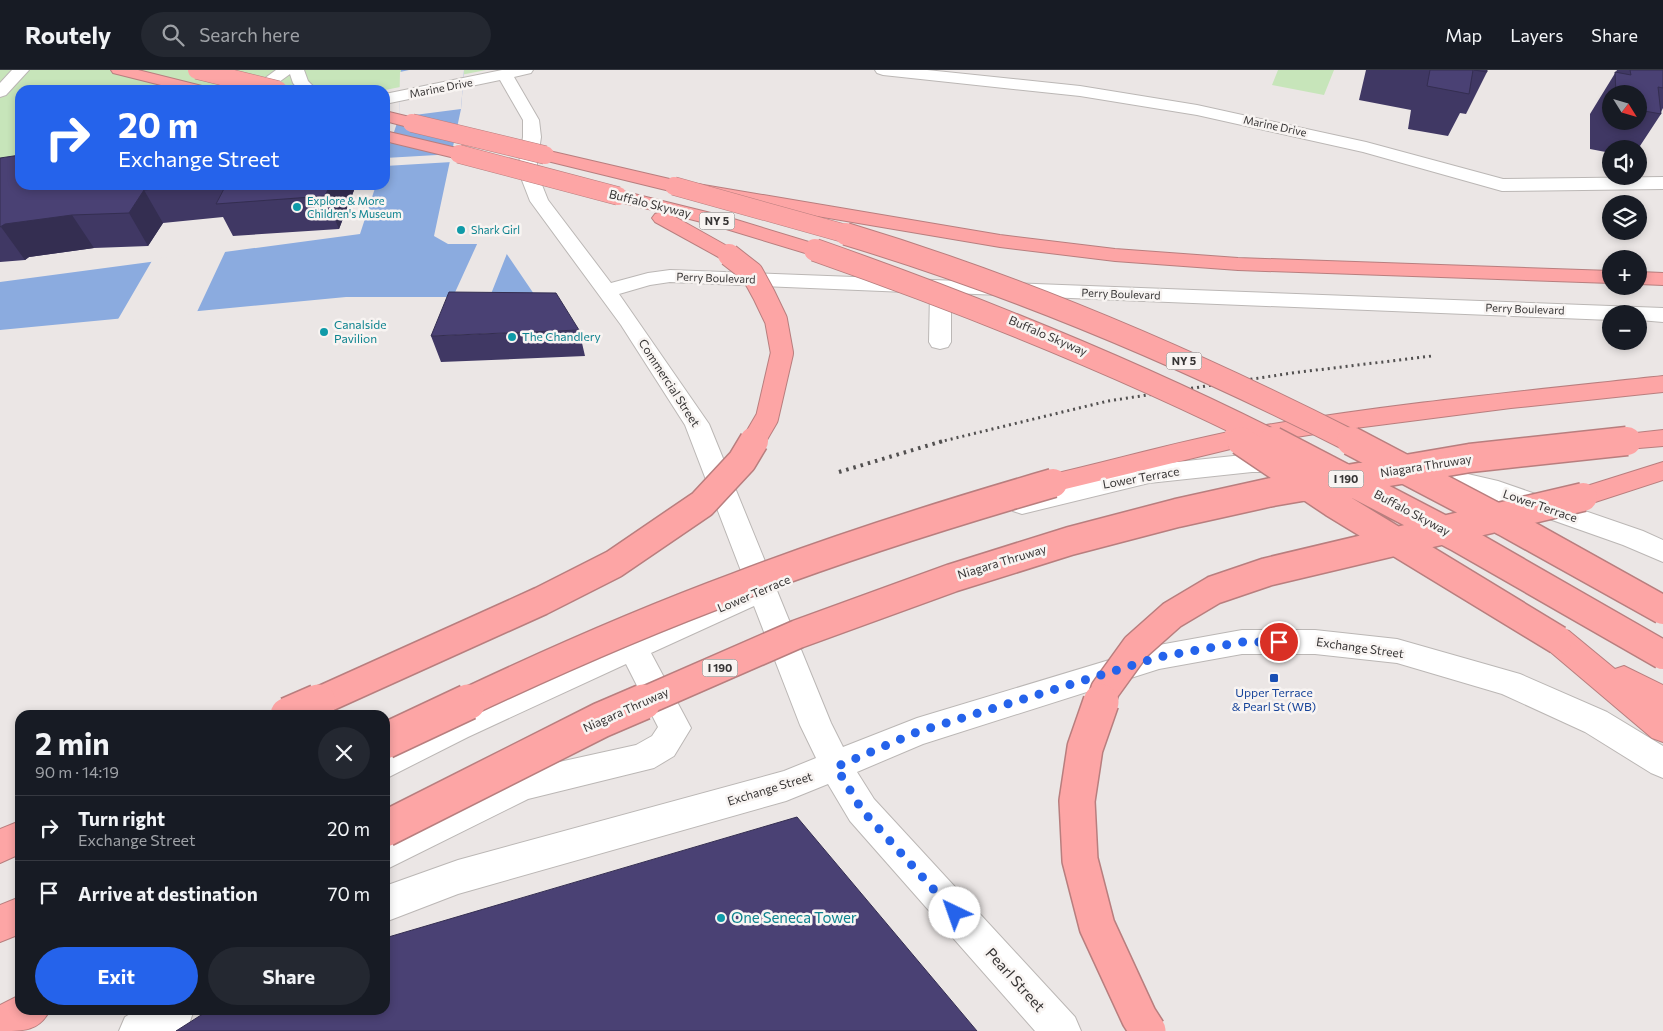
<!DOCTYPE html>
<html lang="en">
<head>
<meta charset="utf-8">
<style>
  body { margin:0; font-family:Commissioner,sans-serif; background:#242831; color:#f1f3f6; height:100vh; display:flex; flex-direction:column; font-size:19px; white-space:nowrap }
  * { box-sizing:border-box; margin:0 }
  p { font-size:16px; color:#9ea1a6 }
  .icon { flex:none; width:28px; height:28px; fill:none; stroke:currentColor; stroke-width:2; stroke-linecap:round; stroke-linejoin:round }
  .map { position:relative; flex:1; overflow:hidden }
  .drawer { position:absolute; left:15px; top:640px; width:375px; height:305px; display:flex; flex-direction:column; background:#171b24; border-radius:15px; box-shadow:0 2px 8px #0003 }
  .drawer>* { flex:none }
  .hud { position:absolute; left:15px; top:15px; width:375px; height:105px; border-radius:15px; box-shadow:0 2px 8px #0003; background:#2563eb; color:#fff; overflow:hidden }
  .needle { width:32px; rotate:127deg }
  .fabs { position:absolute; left:1602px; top:15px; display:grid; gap:10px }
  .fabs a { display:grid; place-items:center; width:45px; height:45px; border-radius:50%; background:#171b24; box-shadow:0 2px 8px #0003; font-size:25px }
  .pin { position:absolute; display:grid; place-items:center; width:42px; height:42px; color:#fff; margin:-21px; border:2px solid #fff; border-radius:50%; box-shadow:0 1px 5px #0007 }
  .me { position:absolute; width:55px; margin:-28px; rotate:318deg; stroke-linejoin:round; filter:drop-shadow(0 0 4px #0008) }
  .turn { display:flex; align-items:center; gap:18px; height:105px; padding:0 20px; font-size:22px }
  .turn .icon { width:65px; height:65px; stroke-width:2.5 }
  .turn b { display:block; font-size:35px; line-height:42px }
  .round { display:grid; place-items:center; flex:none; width:52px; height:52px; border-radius:26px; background:#242831 }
  .headline { display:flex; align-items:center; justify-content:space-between; height:85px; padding:0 20px }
  h1 { font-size:30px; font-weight:700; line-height:38px }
  .button { display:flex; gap:10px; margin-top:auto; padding:10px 20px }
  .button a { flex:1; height:58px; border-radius:30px; background:#2563eb; color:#fff; font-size:20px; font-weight:700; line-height:58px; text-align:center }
  .button a+a { background:#242831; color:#f1f3f6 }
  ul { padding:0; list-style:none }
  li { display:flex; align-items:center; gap:15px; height:65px; padding:0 20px; border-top:1px solid #363941 }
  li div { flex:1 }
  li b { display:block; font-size:19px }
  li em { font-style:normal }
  header { display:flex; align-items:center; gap:30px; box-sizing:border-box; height:70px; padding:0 25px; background:#171b24; border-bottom:1px solid #363941 }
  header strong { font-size:24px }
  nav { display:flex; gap:28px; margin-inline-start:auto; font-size:18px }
  .search { width:350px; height:45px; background:#242831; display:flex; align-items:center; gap:12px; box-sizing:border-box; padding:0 18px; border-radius:28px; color:#9ea1a6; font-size:19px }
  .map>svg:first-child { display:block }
  .green { fill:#c7e5ba }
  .water { fill:#8babdf }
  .pier { fill:#ebe6e5 }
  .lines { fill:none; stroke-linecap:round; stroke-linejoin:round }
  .minor-casing { stroke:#bbb7b5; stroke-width:2 }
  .highway-casing { stroke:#b87e7e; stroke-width:2 }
  .minor { fill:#fff; fill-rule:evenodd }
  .highway { fill:#fda5a5; fill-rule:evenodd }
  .rail-far1 { stroke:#525050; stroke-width:3; stroke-dasharray:2 4; stroke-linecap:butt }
  .rail { stroke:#525050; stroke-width:4; stroke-dasharray:2.5 5; stroke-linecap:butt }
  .highway-bridge-far3-casing { stroke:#b87e7e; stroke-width:19; stroke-linecap:butt }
  .highway-bridge-far2-casing { stroke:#b87e7e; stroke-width:24; stroke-linecap:butt }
  .highway-bridge-far1-casing { stroke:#b87e7e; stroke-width:31; stroke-linecap:butt }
  .highway-bridge-casing { stroke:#b87e7e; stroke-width:38; stroke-linecap:butt }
  .highway-bridge-far3 { stroke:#fda5a5; stroke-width:18 }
  .highway-bridge-far2 { stroke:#fda5a5; stroke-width:22 }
  .highway-bridge-far1 { stroke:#fda5a5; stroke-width:28 }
  .highway-bridge { stroke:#fda5a5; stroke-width:35 }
  .wall { fill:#403864; fill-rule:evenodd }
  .shaded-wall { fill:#342e51 }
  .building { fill:#4a4174; stroke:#342e51 }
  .route { stroke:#2563eb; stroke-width:9; stroke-dasharray:0 16.2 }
  .culture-dot { fill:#0f9aa8; stroke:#f8f4f2; stroke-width:2 }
  .transit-dot { fill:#1a4fb4; stroke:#f8f4f2; stroke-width:2 }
  .labels { text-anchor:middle; stroke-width:5; stroke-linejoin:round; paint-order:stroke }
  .far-street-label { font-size:11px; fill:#373535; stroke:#f8f4f2 }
  .far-culture-label { font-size:11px; fill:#0d838f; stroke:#f8f4f2; text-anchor:start }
  .shield { fill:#f8f4f2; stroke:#716e6e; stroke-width:1 }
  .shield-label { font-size:11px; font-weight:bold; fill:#373535 }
  .street-label { font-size:12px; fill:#373535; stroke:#f8f4f2 }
  .culture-label { font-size:12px; fill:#0d838f; stroke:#f8f4f2; text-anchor:start }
  .transit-label { font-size:12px; fill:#164399; stroke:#f8f4f2 }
  .near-culture-label { font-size:15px; fill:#0d838f; stroke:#f8f4f2; text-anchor:start }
  .near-street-label { font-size:15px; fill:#373535; stroke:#f8f4f2 }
</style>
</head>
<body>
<header>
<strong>Routely</strong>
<div class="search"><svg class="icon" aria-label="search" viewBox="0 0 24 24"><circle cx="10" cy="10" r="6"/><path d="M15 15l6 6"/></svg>Search here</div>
<nav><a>Map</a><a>Layers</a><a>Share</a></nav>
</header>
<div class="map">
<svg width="1663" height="961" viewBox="0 0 1663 961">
  <rect width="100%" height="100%" fill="#ebe6e5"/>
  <path class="green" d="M0,0H486L385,20H20V94L0,98Z
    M1278,0H1334L1324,25L1272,15Z"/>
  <path class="water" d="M401,0H464L461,39L434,166L448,174H500L536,227H346L0,260V212L360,164L376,115H385V89L399,47Z"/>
  <path class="pier" d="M409,0H464L461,39L399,47L400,2Z
    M454,84L452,92L385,96V88Z
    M478,172H501L508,181L489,229H452Z
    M226,180L196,244L117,251L153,189Z"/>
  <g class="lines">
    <defs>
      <path id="minor" d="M12,0H29L6,25L0,27V13Z
        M276,0H304L308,11L317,20H299L293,13L290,4L268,20H249Z
        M502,0H533L531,3L514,7L539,50L541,67L536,100L548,130L611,213L648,203L670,200L1663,238V252L1639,250V244H1611V250L951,223V272L948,277L940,279L932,277L929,272L930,223L670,212L650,215L619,224L709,354L831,653L843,677L917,648L1159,575L1242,560H1315L1397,569L1520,604L1607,642L1663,676V708L1651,703L1585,662L1502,624L1397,593L1315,584H1242L1159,599L923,674L857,702L874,729L1075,947L1081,961H1035L850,751L828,714L786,731L458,824L385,852V816L458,790L784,701L816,688L800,655L754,536L651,583L691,658L674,686L654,698L528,729L385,800V765L511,704L523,700L636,675L652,666L658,657L626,594L468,667L385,709V678L446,647L746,514L685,355L621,255L530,131L518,100L523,67V50L500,10L385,34V24Z
        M875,0H927L1080,16L1197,35L1366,72L1503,109L1663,107V119L1502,121L1363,82L1197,45L1080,26L883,5L877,3Z
        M1252,384H1285L1294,387L1298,393L1294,399L1285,402H1252L1149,413L1022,444L1013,441L1009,434L1013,427L1022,424L1149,395Z
        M1420,393L1498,411L1643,461L1663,470V492L1623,475L1484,426L1411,408L1407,402L1411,396Z
        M137,940H194L189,954L176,961H119L125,947Z"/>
      <path id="highway" d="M111,0H138L206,17L208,20H181L113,3Z
        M385,41L418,49L420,53L418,57L412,58L385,51Z
        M385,61L465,80L468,84L465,88L459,89L385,71Z
        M545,80L674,110L1000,165L1115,179L1238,188L1611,201V213L1238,200L1115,191L1000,177L674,122L539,89L536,85L539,81Z
        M618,120L727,147L822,176L825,180L822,184L815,186L713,155L670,144L736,181L739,185L736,189L729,191L722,189L655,152L652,148L655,144L661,142L611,130L609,126L611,122Z
        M1639,202L1663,203V215L1639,214Z
        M1663,306V322L1511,338L1340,360L1247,375L1053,422L1044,419L1040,413L1044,407L1053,404C1118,389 1184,370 1249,358C1386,334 1525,321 1663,306Z
        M1663,360V376L1627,379L1618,377L1615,371L1618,365Z
        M1663,392V410L1583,436L1574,434L1570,427L1574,420Z
        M1558,558L1569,561L1615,599L1624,596L1663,615V672L1652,668L1547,579L1543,570L1547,561Z
        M20,751V784L0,793V759Z
        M20,827V864L0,872V835Z
        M20,925V940H50C39,961 25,961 0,961V935Z"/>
    </defs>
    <use href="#minor" class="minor-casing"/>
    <use href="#highway" class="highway-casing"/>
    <use href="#minor" class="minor"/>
    <use href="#highway" class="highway"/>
    <path class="rail-far1" d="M939,372L1108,331L1292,303L1432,286"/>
    <path class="rail" d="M839,402L943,371"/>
    <defs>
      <path id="highway-bridge-far3" d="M197,0L278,20
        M412,53L545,85
        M459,84L618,126
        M674,116L850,165"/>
      <path id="highway-bridge-far2" d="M846,164C1022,217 1190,289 1353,372
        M815,180C972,235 1126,297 1275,372
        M729,185L752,203L764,225L776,250L782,283L767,348L753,372
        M1235,367L1242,372
        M1617,372L1627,371"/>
      <path id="highway-bridge-far1" d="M1241,371L1333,433L1558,570
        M1273,371L1459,468L1663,585
        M1351,371L1505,452L1663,540
        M315,633L541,531L614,494L702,434L742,391L754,371
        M465,633C554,591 645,551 737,517C841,477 946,444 1053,413
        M640,633L798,564L952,508L1070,471L1177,443L1272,422L1470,388L1627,371
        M1101,633L1105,620L1136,577L1172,545L1214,520L1267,502L1583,427"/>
      <path id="highway-bridge" d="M1101,632L1085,678L1077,731L1080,790L1097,856L1139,947L1148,961
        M288,645L318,632
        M385,671L468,632
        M385,759L601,650L643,632"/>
    </defs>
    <use href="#highway-bridge-far3" class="highway-bridge-far3-casing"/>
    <use href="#highway-bridge-far2" class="highway-bridge-far2-casing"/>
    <use href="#highway-bridge-far1" class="highway-bridge-far1-casing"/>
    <use href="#highway-bridge" class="highway-bridge-casing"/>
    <use href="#highway-bridge-far3" class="highway-bridge-far3"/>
    <use href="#highway-bridge-far2" class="highway-bridge-far2"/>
    <use href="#highway-bridge-far1" class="highway-bridge-far1"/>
    <use href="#highway-bridge" class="highway-bridge"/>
  </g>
  <path class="wall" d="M1366,0H1487V2L1466,44L1460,43L1448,66L1408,59L1411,40L1359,30Z
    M1617,0H1663V38L1661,42V44L1638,79H1611V83L1590,79V44ZM1611,24H1639V51H1611Z
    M0,88L20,115H356L339,159L233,166L223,147L163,153L148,176L94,178L29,187L25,190L0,192Z
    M579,260L585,286L441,292L431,266Z"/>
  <path class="shaded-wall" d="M330,115H356L339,159L325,126Z
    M144,120L163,153L148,176L129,143Z
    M72,145L94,178L29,187L25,190L1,157L5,154Z"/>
  <path class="building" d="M1430,0H1473L1469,24L1427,16Z
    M1474,0H1487V2Z
    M1630,0H1663V18L1658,17L1661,44L1639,40V24H1616L1615,2L1631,5Z
    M20,85V115H200L144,120L129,143L72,145L5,154L0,157V88Z
    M226,115H330L325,126L216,134Z
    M449,222L556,223L579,260L431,266Z
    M797,747L977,961H176L209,940H385V868Z"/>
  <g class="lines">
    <path class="route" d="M955,843L862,740L836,697L917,662L1159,587L1242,572H1279"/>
  </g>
  <g class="culture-dot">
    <circle cx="297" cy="137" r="5"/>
    <circle cx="461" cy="160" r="5"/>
    <circle cx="324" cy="262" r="5"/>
    <circle cx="512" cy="267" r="5"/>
    <circle cx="721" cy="848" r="5"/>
  </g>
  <rect class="transit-dot" x="1269" y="603" width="10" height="10" rx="2.5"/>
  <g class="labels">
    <g class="far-street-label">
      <text transform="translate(441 18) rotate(-11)" y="4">Marine Drive</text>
      <text transform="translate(1275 56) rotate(12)" y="4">Marine Drive</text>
      <text transform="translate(716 208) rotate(2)" y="4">Perry Boulevard</text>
      <text transform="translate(1121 224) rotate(2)" y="4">Perry Boulevard</text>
      <text transform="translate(1525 239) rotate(2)" y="4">Perry Boulevard</text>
    </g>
    <g class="far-culture-label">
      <text x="307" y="135">Explore &amp; More<tspan x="307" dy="13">Children's Museum</tspan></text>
      <text x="471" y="164">Shark Girl</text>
    </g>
    <g class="shield">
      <rect x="699.5" y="142.5" width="35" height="17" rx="4"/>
      <rect x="1166.5" y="282.5" width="35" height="17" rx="4"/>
      <rect x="1328.5" y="400.5" width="35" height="17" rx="4"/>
      <rect x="702.5" y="589.5" width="35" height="17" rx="4"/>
    </g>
    <g class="shield-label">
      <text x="717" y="155">NY 5</text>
      <text x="1184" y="295">NY 5</text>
      <text x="1346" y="413">I 190</text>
      <text x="720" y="602">I 190</text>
    </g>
    <g class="street-label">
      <text transform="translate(650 134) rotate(14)" y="4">Buffalo Skyway</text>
      <text transform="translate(1048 266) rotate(23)" y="4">Buffalo Skyway</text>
      <text transform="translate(669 313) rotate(57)" y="4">Commercial Street</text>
      <text transform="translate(1426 396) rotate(-9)" y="4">Niagara Thruway</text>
      <text transform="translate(1141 408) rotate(-10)" y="4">Lower Terrace</text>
      <text transform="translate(1540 436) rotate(19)" y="4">Lower Terrace</text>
      <text transform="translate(1412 443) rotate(28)" y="4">Buffalo Skyway</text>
      <text transform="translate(1002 492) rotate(-17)" y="4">Niagara Thruway</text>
      <text transform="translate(754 524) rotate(-23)" y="4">Lower Terrace</text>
      <text transform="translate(1360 578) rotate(8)" y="4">Exchange Street</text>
      <text transform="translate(626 640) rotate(-24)" y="4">Niagara Thruway</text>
      <text transform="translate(770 719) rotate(-17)" y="4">Exchange Street</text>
    </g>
    <g class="culture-label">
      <text x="334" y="259">Canalside<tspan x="334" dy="14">Pavilion</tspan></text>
      <text x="522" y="271">The Chandlery</text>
    </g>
    <g class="transit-label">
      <text x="1274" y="627">Upper Terrace<tspan x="1274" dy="14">&amp; Pearl St (WB)</tspan></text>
    </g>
    <g class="near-culture-label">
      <text x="731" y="853">One Seneca Tower</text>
    </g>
    <g class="near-street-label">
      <text transform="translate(1015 910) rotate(48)" y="5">Pearl Street</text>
    </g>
  </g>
</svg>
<div class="fabs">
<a><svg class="needle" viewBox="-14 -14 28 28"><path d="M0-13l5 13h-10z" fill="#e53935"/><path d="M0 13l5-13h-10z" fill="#9ea1a6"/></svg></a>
<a><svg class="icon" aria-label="sound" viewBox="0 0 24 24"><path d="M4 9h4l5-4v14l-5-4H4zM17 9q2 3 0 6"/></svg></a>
<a><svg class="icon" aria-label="layers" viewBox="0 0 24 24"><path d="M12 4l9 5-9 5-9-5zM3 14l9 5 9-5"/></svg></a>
<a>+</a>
<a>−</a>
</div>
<div class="pin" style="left:1279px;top:572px;background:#d93025"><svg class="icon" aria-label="arrive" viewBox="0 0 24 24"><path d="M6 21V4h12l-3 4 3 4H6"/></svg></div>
<svg class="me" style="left:955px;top:843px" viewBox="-20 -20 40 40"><circle r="19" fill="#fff"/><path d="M0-13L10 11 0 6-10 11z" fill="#2563eb"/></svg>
<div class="hud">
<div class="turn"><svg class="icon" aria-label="right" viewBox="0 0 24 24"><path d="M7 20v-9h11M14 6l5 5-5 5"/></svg><div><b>20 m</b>Exchange Street</div></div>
</div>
<section class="drawer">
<div class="headline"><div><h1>2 min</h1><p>90 m · 14:19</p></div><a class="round"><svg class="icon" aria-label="close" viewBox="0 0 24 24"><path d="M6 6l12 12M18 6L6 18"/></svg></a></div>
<ul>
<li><svg class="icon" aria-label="right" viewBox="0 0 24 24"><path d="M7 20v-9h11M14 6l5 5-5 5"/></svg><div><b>Turn right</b><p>Exchange Street</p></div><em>20 m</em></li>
<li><svg class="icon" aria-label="arrive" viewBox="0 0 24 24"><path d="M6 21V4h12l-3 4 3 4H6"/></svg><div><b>Arrive at destination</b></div><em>70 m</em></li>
</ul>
<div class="button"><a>Exit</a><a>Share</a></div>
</section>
</div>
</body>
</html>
